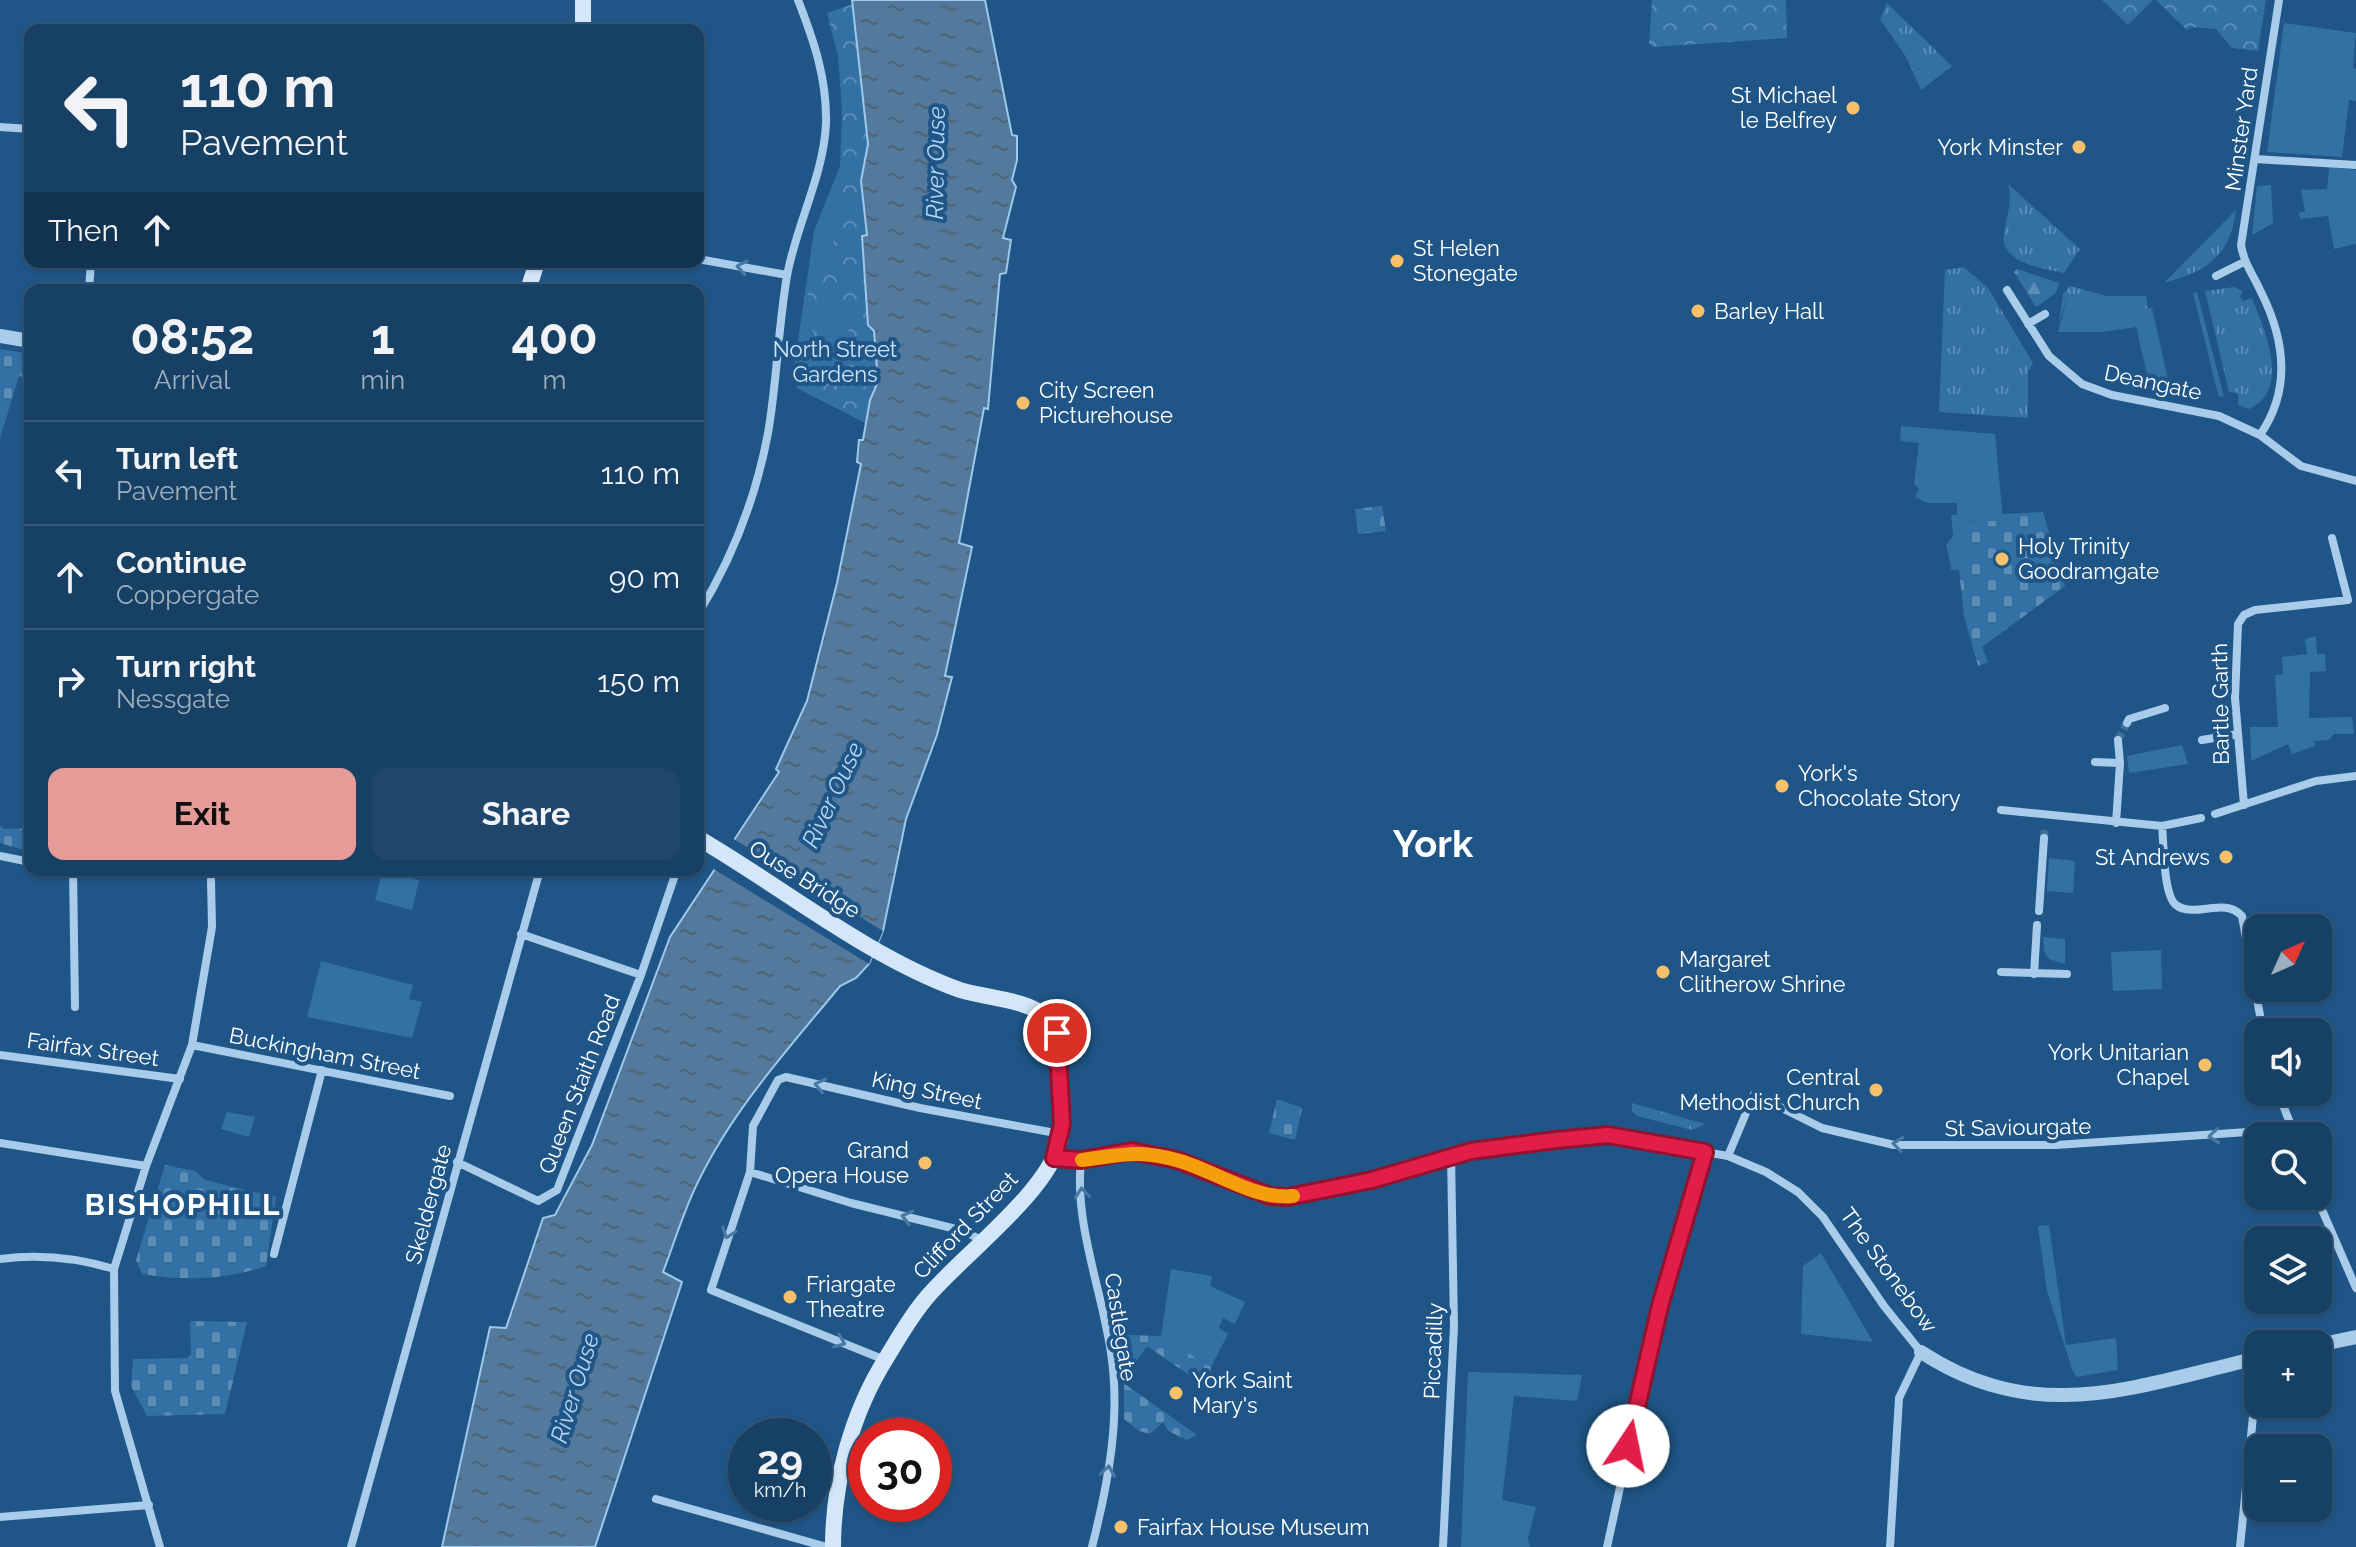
<!DOCTYPE html>
<html lang="en">
<head>
<meta charset="utf-8">
<style>
  body { margin:0; font-family:Raleway,sans-serif; background:#20476b; color:#f1f3f6; height:100vh; display:flex; flex-direction:column; font-size:30px; white-space:nowrap }
  * { box-sizing:border-box; margin:0 }
  p { font-size:26px; color:#9eafbf }
  .icon { flex:none; width:44px; height:44px; fill:none; stroke:currentColor; stroke-width:2; stroke-linecap:round; stroke-linejoin:round }
  .map { position:relative; flex:1; overflow:hidden }
  .details { position:absolute; left:24px; top:284px; width:680px; height:592px; display:flex; flex-direction:column; background:#174065; border-radius:16px; box-shadow:0 2px 6px #0004,0 0 0 2px #365979 }
  .details>* { flex:none }
  .top-card { position:absolute; left:24px; top:24px; width:680px; height:244px; border-radius:16px; box-shadow:0 2px 6px #0004,0 0 0 2px #365979; background:#174065; color:#f1f3f6; overflow:hidden }
  .needle { width:52px; rotate:45deg }
  .fabs { position:absolute; left:2244px; top:914px; display:grid; gap:16px }
  .fabs a { display:grid; place-items:center; width:88px; height:88px; border-radius:16px; background:#174065; box-shadow:0 2px 6px #0004,0 0 0 2px #365979; font-size:40px }
  .speed { position:absolute; left:728px; top:1418px; display:flex; gap:16px; font-size:40px; font-weight:700; text-align:center }
  .speed>* { display:grid; place-content:center; width:104px; height:104px; border-radius:50%; background:#174065; box-shadow:0 2px 6px #0004,0 0 0 2px #365979; line-height:1 }
  .speed small { font-size:20px; font-weight:400 }
  .speed .limit { border:12px solid #d22; background:#fff; color:#111 }
  .pin { position:absolute; display:grid; place-items:center; width:68px; height:68px; color:#fff; margin:-34px; border:4px solid #fff; border-radius:50%; box-shadow:0 2px 8px #0007 }
  .me { position:absolute; width:88px; margin:-44px; rotate:11deg; stroke-linejoin:round; filter:drop-shadow(0 0 6px #0008) }
  .turn { display:flex; align-items:center; gap:28px; height:168px; padding:0 24px; font-size:36px }
  .turn .icon { width:104px; height:104px; stroke-width:2.5 }
  .turn b { display:block; font-size:56px; line-height:68px }
  .then { display:flex; align-items:center; height:76px; padding:0 24px; background:#0003; gap:16px; font-size:30px }
  .eta { display:flex; justify-content:space-evenly; align-items:center; height:136px; text-align:center }
  .eta b { font-size:48px; font-weight:700; line-height:56px }
  .primary-button { display:flex; gap:16px; margin-top:auto; padding:16px 24px }
  .primary-button a { flex:1; height:92px; border-radius:16px; background:#e69b98; color:#111; font-size:32px; font-weight:700; line-height:92px; text-align:center }
  .primary-button a+a { background:#20476b; color:#f1f3f6 }
  ul { padding:0; list-style:none }
  li { display:flex; align-items:center; gap:24px; height:104px; padding:0 24px; border-top:2px solid #365979 }
  li div { flex:1 }
  li b { display:block; font-size:30px }
  li em { font-style:normal }
  .map>svg:first-child { display:block }
  .grass { fill:url(#grass-tufts) }
  .forest { fill:url(#forest-firs) }
  .cemetery { fill:url(#cemetery-stones) }
  .park { fill:url(#park-crowns) }
  .garden { fill:#3370a4 }
  .water { fill:url(#water-ripples); stroke:#9cc9ec; stroke-width:2 }
  .pier { fill:#1f5687 }
  .lines { fill:none; stroke-linecap:round; stroke-linejoin:round }
  .minor-tunnel { stroke:#416f99; stroke-width:8; stroke-dasharray:8 4; stroke-linecap:butt }
  .minor { stroke:#a9ccea; stroke-width:8 }
  .tertiary { stroke:#a9ccea; stroke-width:14 }
  .secondary { stroke:#d4e7f8; stroke-width:16 }
  .oneway { stroke:#4879a5 }
  .route-casing { stroke:#92132f; stroke-width:20 }
  .route { stroke:#e11d48; stroke-width:14 }
  .slow { stroke:#f59e0b; stroke-width:14 }
  .poi-dot { fill:#f8c169; stroke:#1f5687; stroke-width:3 }
  .labels { text-anchor:middle; stroke-width:8; stroke-linejoin:round; paint-order:stroke }
  .poi-label { font-size:22px; fill:#fff; stroke:#1f5687; text-anchor:start }
  .street-label { font-size:22px; fill:#fff; stroke:#1f5687 }
  .park-label { font-size:22px; fill:#cde4f8; stroke:#1f5687 }
  .water-label { font-size:24px; font-style:italic; fill:#b4d6f2; stroke:#1f5687 }
  .district-label { font-size:30px; font-weight:bold; letter-spacing:2px; fill:#fff; stroke:#1f5687 }
  .town-label { font-size:38px; font-weight:bold; fill:#fff; stroke:#1f5687 }
</style>
</head>
<body>
<div class="map">
<svg width="2356" height="1547" viewBox="0 0 2356 1547">
  <defs>
    <pattern id="grass-tufts" width="24" height="20" patternUnits="userSpaceOnUse" patternTransform="scale(2)"><rect width="24" height="20" fill="#3370a4"/><path d="M3 7l-1-3M5 7V3M7 7l1-3M15 17l-1-3M17 17v-4M19 17l1-3" fill="none" stroke="#5c8db6"/></pattern>
    <pattern id="forest-firs" width="22" height="20" patternUnits="userSpaceOnUse" patternTransform="scale(2)"><rect width="22" height="20" fill="#3370a4"/><path d="M5 1l3.5 6h-7zM16 11l3.5 6h-7z" fill="#5c8db6"/></pattern>
    <pattern id="cemetery-stones" width="16" height="16" patternUnits="userSpaceOnUse" patternTransform="scale(2)"><rect width="16" height="16" fill="#3370a4"/><path d="M2 7V4a2 2 0 0 1 4 0v3zM10 15v-3a2 2 0 0 1 4 0v3z" fill="#5c8db6"/></pattern>
    <pattern id="park-crowns" width="20" height="18" patternUnits="userSpaceOnUse" patternTransform="scale(2)"><rect width="20" height="18" fill="#3370a4"/><path d="M2 6a3 3 0 1 1 6 0M12 15a3 3 0 1 1 6 0" fill="none" stroke="#5c8db6"/></pattern>
    <pattern id="water-ripples" width="26" height="14" patternUnits="userSpaceOnUse" patternTransform="scale(2)"><rect width="26" height="14" fill="#537a9d"/><path d="M2 4q2-2 4 0t4 0M15 11q2-2 4 0t4 0" fill="none" stroke="#506374"/></pattern>
  </defs>
  <rect width="100%" height="100%" fill="#1f5687"/>
  <path class="grass" d="M1887,3L1952,66L1921,90L1906,57L1880,19Z
    M2008,184L2080,249L2064,273C2044,269 2000,263 2004,235C2006,215 2013,205 2008,184Z
    M2236,210C2230,257 2207,271 2164,283Z
    M1964,267L1988,288L2033,363L2028,372V418L1939,412L1945,270Z
    M2070,286L2107,296H2146L2148,309H2116L2068,295L2059,323L2063,294Z
    M2234,287L2243,291L2240,297L2243,301L2252,298C2264,329 2292,390 2249,409L2238,405V393L2229,392L2205,291Z
    M1632,1103L1705,1124L1692,1130L1637,1116L1632,1111Z"/>
  <path class="forest" d="M2017,269L2059,283L2056,293L2036,307L2014,272Z"/>
  <path class="cemetery" d="M0,349L30,354V379L19,376L0,438Z
    M1382,506L1386,531L1358,534L1355,509Z
    M2043,512L2065,586L1982,647L1988,662L1978,666L1964,616L1959,570H1951L1950,562L1964,561V522L2002,520V514Z
    M0,825L4,829L30,828V852L0,843Z
    M1277,1099L1302,1108L1295,1140L1269,1133Z
    M165,1165L195,1171L205,1180L276,1197L266,1266C225,1280 184,1281 142,1274L136,1260Z
    M190,1321L247,1322L225,1414L147,1416L131,1386L133,1359L187,1358L191,1354Z
    M1124,1335L1161,1336L1211,1367L1208,1388L1147,1346L1122,1382L1197,1435L1187,1440L1168,1431L1163,1422L1150,1434L1139,1431L1124,1419Z"/>
  <path class="park" d="M1652,0H1786L1787,38L1653,47L1649,44Z
    M2102,0H2153L2128,25Z
    M2156,0H2266L2258,51L2232,48L2216,29L2191,27L2187,30Z
    M853,4L868,144L861,181L867,236L862,237L868,325L874,331L878,382L865,423L797,388L794,369L814,232L840,166L842,111L838,56L827,13Z"/>
  <path class="garden" d="M2284,23L2356,33L2353,68L2356,69V101L2349,100L2342,157L2267,152Z
    M2329,167L2356,170V244L2334,249L2328,216L2300,219L2299,212H2305L2301,190L2327,189Z
    M2271,185L2273,223L2252,235L2257,186Z
    M827,198L836,205L840,232L812,272L807,299L814,321L812,335L794,369L814,232Z
    M2197,292L2224,397L2219,396L2216,386L2193,293Z
    M2068,295L2116,309L2152,308L2170,388L2149,385C2146,364 2139,348 2137,327L2101,332H2058Z
    M828,301L839,305C858,332 849,371 821,388L811,384L804,375L821,351L818,308Z
    M1901,426L1995,434L2003,520L1964,522V562H1950L1946,545L1953,536L1951,515H1957V503H1927L1915,497L1919,489L1914,484L1919,443L1900,441Z
    M2316,636L2317,654H2325L2326,671L2310,672L2309,718L2352,717L2354,734H2334L2329,740L2314,741L2315,746L2292,754L2288,744L2251,761L2250,727H2278L2275,675L2283,674L2282,657L2307,654L2305,639Z
    M2182,745L2188,764L2129,773L2127,756Z
    M2049,858L2075,861L2073,893L2047,891Z
    M383,870L419,880L412,910L375,900Z
    M2043,937L2065,939V964L2049,959L2044,951Z
    M2161,950L2162,989L2113,991L2111,952Z
    M321,961L413,985L409,999L422,1002L412,1038L307,1017Z
    M227,1112L255,1117L249,1137L221,1129Z
    M2049,1225L2066,1345L2116,1338L2118,1370L2076,1377L2072,1369L2047,1291L2038,1226Z
    M1821,1253L1873,1342L1801,1334L1803,1266Z
    M1171,1269L1212,1276L1210,1286L1245,1302L1235,1324L1223,1318L1219,1328L1228,1334L1211,1367L1161,1336Z
    M1468,1372L1582,1375L1577,1401L1514,1396L1502,1500L1536,1507L1528,1538L1530,1547H1461Z"/>
  <path class="water" d="M852,0H985L1012,135L1017,136V160L1012,180L1016,187L1003,238L1011,240L1006,273L1000,274L988,409L984,408L959,543L972,547L945,676L952,677L937,735L906,819L883,931L869,964L856,978L840,986C790,1047 734,1108 699,1180C684,1209 675,1241 663,1272L682,1282L595,1547H442L490,1327L506,1328L543,1218L555,1215L592,1145L670,937L779,772L776,769L807,701L837,583L861,464L857,462L859,440H863L870,400L878,382L874,331L868,325L862,236L867,235L861,181L868,144Z"/>
  <path class="pier" d="M732,838L883,931L869,964L712,868Z"/>
  <g class="lines">
    <path class="minor-tunnel" d="M2118,740L2127,723
      M2044,838L2045,827"/>
    <path class="minor" d="M0,127L30,129
      M2255,159L2356,165
      M698,259L787,275
      M536,263L639,262
      M2216,276L2244,262
      M89,290L91,262
      M2007,290L2049,356L2082,384L2112,395L2219,416L2260,435L2301,466L2356,481
      M2028,324L2045,314
      M2260,435C2292,389 2285,339 2260,290C2252,273 2244,263 2241,245L2279,0
      M698,614C732,559 756,497 768,433C777,382 778,328 787,276C796,225 824,175 826,123C827,79 814,41 798,0
      M2127,723L2129,719L2165,708
      M2202,740L2238,734
      M2095,762L2120,763
      M2244,805L2235,698L2238,624L2244,615L2255,610L2348,600L2332,538
      M2001,810L2162,826L2201,818
      M2215,814L2316,781L2356,776
      M2116,823L2120,763L2118,740
      M2162,826C2164,843 2163,895 2176,905C2186,913 2202,909 2213,908C2225,907 2233,907 2242,916L2263,1032
      M0,856L30,862
      M73,870L75,1007
      M2039,911L2044,838
      M521,934L641,975
      M2001,972L2067,974
      M2034,974L2037,925
      M192,1045L450,1096
      M0,1055L180,1079
      M2278,1092L2295,1136
      M0,1143L146,1166
      M1728,1156L1754,1094L1822,1128L1894,1145H2056L2291,1129
      M1054,1158L1081,1160L1132,1151L1177,1160L1270,1196L1288,1197L1372,1180L1471,1151L1608,1135L1728,1156L1766,1172L1798,1192L1823,1217L1884,1306L1921,1352L1899,1398L1890,1547
      M1081,1160C1074,1224 1102,1290 1111,1353C1121,1418 1108,1484 1092,1547
      M457,1162L538,1201L557,1190L641,975L674,878
      M750,1172L851,1203L964,1231L981,1240
      M2316,1196L2356,1288
      M274,1254L322,1070
      M0,1259C37,1254 78,1258 114,1269
      M885,1360L711,1290L750,1172L753,1126L778,1080L786,1077L920,1108L1061,1134
      M656,1499L827,1547
      M0,1517L149,1505
      M160,1547L115,1391L114,1269L146,1166L192,1045L212,927L211,880
      M351,1547L540,870
      M1443,1547L1454,1326L1451,1155
      M1607,1547L1653,1336L1705,1152
      M2240,1547L2256,1386L2254,1359"/>
    <path class="tertiary" d="M0,336L30,341
      M2318,1345L2356,1337
      M1921,1352C2037,1428 2135,1386 2258,1358"/>
    <path class="secondary" d="M583,0V30
      M528,290L537,262
      M698,838C784,888 866,956 960,990C985,998 1027,999 1046,1017C1061,1032 1059,1054 1060,1074C1062,1096 1065,1119 1060,1141C1048,1192 963,1255 928,1296C912,1314 899,1337 887,1357C852,1412 833,1482 833,1547"/>
  </g>
  <defs><path id="oneway-chevron" d="M-2-3.5L2.5 0L-2 3.5" fill="none" stroke-width="1.6" stroke-linecap="round" stroke-linejoin="round" transform="scale(2)"/></defs>
  <g class="oneway">
    <use href="#oneway-chevron" transform="translate(742 267) rotate(-170)"/>
    <use href="#oneway-chevron" transform="translate(820 1085) rotate(-167)"/>
    <use href="#oneway-chevron" transform="translate(2214 1136) rotate(175)"/>
    <use href="#oneway-chevron" transform="translate(1898 1144) rotate(-173)"/>
    <use href="#oneway-chevron" transform="translate(1082 1193) rotate(-96)"/>
    <use href="#oneway-chevron" transform="translate(907 1217) rotate(-166)"/>
    <use href="#oneway-chevron" transform="translate(728 1233) rotate(109)"/>
    <use href="#oneway-chevron" transform="translate(840 1342) rotate(22)"/>
    <use href="#oneway-chevron" transform="translate(1108 1471) rotate(-81)"/>
  </g>
  <g class="lines">
    <defs>
      <path id="route" d="M1057,1033L1062,1124L1054,1158L1081,1160L1132,1151L1177,1160L1270,1196L1288,1197L1372,1180L1471,1151L1556,1140L1608,1135L1705,1152L1660,1306L1628,1446"/>
    </defs>
    <use href="#route" class="route-casing"/>
    <use href="#route" class="route"/>
    <path class="slow" d="M1082,1160C1122,1155 1139,1149 1180,1161C1217,1172 1254,1200 1293,1196"/>
  </g>
  <g class="poi-dot">
    <circle cx="1853" cy="108" r="8"/>
    <circle cx="2079" cy="147" r="8"/>
    <circle cx="1397" cy="261" r="8"/>
    <circle cx="1698" cy="311" r="8"/>
    <circle cx="1023" cy="403" r="8"/>
    <circle cx="2002" cy="559" r="8"/>
    <circle cx="1782" cy="786" r="8"/>
    <circle cx="2226" cy="857" r="8"/>
    <circle cx="1663" cy="972" r="8"/>
    <circle cx="2205" cy="1065" r="8"/>
    <circle cx="1876" cy="1090" r="8"/>
    <circle cx="925" cy="1163" r="8"/>
    <circle cx="790" cy="1297" r="8"/>
    <circle cx="1176" cy="1393" r="8"/>
    <circle cx="1121" cy="1527" r="8"/>
  </g>
  <g class="labels">
    <g class="poi-label">
      <text x="1837" y="103" text-anchor="end">St Michael<tspan x="1837" dy="25">le Belfrey</tspan></text>
      <text x="2063" y="155" text-anchor="end">York Minster</text>
      <text x="1413" y="256">St Helen<tspan x="1413" dy="25">Stonegate</tspan></text>
      <text x="1714" y="319">Barley Hall</text>
      <text x="1039" y="398">City Screen<tspan x="1039" dy="25">Picturehouse</tspan></text>
      <text x="2018" y="554">Holy Trinity<tspan x="2018" dy="25">Goodramgate</tspan></text>
      <text x="1798" y="781">York's<tspan x="1798" dy="25">Chocolate Story</tspan></text>
      <text x="2210" y="865" text-anchor="end">St Andrews</text>
      <text x="1679" y="967">Margaret<tspan x="1679" dy="25">Clitherow Shrine</tspan></text>
      <text x="2189" y="1060" text-anchor="end">York Unitarian<tspan x="2189" dy="25">Chapel</tspan></text>
      <text x="1860" y="1085" text-anchor="end">Central<tspan x="1860" dy="25">Methodist Church</tspan></text>
      <text x="909" y="1158" text-anchor="end">Grand<tspan x="909" dy="25">Opera House</tspan></text>
      <text x="806" y="1292">Friargate<tspan x="806" dy="25">Theatre</tspan></text>
      <text x="1192" y="1388">York Saint<tspan x="1192" dy="25">Mary's</tspan></text>
      <text x="1137" y="1535">Fairfax House Museum</text>
    </g>
    <g class="street-label">
      <text transform="translate(2241 129) rotate(-82)" y="8">Minster Yard</text>
      <text transform="translate(2153 382) rotate(12)" y="8">Deangate</text>
      <text transform="translate(2220 704) rotate(-91)" y="8">Bartle Garth</text>
      <text transform="translate(805 879) rotate(32)" y="8">Ouse Bridge</text>
      <text transform="translate(93 1049) rotate(8)" y="8">Fairfax Street</text>
      <text transform="translate(325 1053) rotate(11)" y="8">Buckingham Street</text>
      <text transform="translate(579 1084) rotate(-69)" y="8">Queen Staith Road</text>
      <text transform="translate(927 1090) rotate(12)" y="8">King Street</text>
      <text transform="translate(2018 1127) rotate(-1)" y="8">St Saviourgate</text>
      <text transform="translate(428 1204) rotate(-75)" y="8">Skeldergate</text>
      <text transform="translate(965 1225) rotate(-46)" y="8">Clifford Street</text>
      <text transform="translate(1889 1270) rotate(54)" y="8">The Stonebow</text>
      <text transform="translate(1121 1327) rotate(81)" y="8">Castlegate</text>
      <text transform="translate(1433 1351) rotate(-88)" y="8">Piccadilly</text>
    </g>
    <g class="park-label">
      <text x="835" y="357">North Street<tspan x="835" dy="25">Gardens</tspan></text>
    </g>
    <g class="water-label">
      <text transform="translate(936 163) rotate(-89)" y="8">River Ouse</text>
      <text transform="translate(833 795) rotate(-65)" y="8">River Ouse</text>
      <text transform="translate(575 1388) rotate(-73)" y="8">River Ouse</text>
    </g>
    <g class="district-label">
      <text x="183" y="1215">BISHOPHILL</text>
    </g>
    <g class="town-label">
      <text x="1433" y="857">York</text>
    </g>
  </g>
</svg>
<div class="fabs">
<a><svg class="needle" viewBox="-14 -14 28 28"><path d="M0-13l5 13h-10z" fill="#e53935"/><path d="M0 13l5-13h-10z" fill="#9eafbf"/></svg></a>
<a><svg class="icon" aria-label="sound" viewBox="0 0 24 24"><path d="M4 9h4l5-4v14l-5-4H4zM17 9q2 3 0 6"/></svg></a>
<a><svg class="icon" aria-label="search" viewBox="0 0 24 24"><circle cx="10" cy="10" r="6"/><path d="M15 15l6 6"/></svg></a>
<a><svg class="icon" aria-label="layers" viewBox="0 0 24 24"><path d="M12 4l9 5-9 5-9-5zM3 14l9 5 9-5"/></svg></a>
<a>+</a>
<a>−</a>
</div>
<div class="speed"><div>29<small>km/h</small></div><div class="limit">30</div></div>
<div class="pin" style="left:1057px;top:1033px;background:#d93025"><svg class="icon" aria-label="arrive" viewBox="0 0 24 24"><path d="M6 21V4h12l-3 4 3 4H6"/></svg></div>
<svg class="me" style="left:1628px;top:1446px" viewBox="-20 -20 40 40"><circle r="19" fill="#fff"/><path d="M0-13L10 11 0 6-10 11z" fill="#e11d48"/></svg>
<div class="top-card">
<div class="turn"><svg class="icon" aria-label="left" viewBox="0 0 24 24"><path d="M17 20v-9H6M10 6l-5 5 5 5"/></svg><div><b>110 m</b>Pavement</div></div>
<div class="then">Then<svg class="icon" aria-label="ahead" viewBox="0 0 24 24"><path d="M12 20V5M6 11l6-6 6 6"/></svg></div>
</div>
<section class="details">
<div class="eta">
<div><b>08:52</b><p>Arrival</p></div>
<div><b>1</b><p>min</p></div>
<div><b>400</b><p>m</p></div>
</div>
<ul>
<li><svg class="icon" aria-label="left" viewBox="0 0 24 24"><path d="M17 20v-9H6M10 6l-5 5 5 5"/></svg><div><b>Turn left</b><p>Pavement</p></div><em>110 m</em></li>
<li><svg class="icon" aria-label="ahead" viewBox="0 0 24 24"><path d="M12 20V5M6 11l6-6 6 6"/></svg><div><b>Continue</b><p>Coppergate</p></div><em>90 m</em></li>
<li><svg class="icon" aria-label="right" viewBox="0 0 24 24"><path d="M7 20v-9h11M14 6l5 5-5 5"/></svg><div><b>Turn right</b><p>Nessgate</p></div><em>150 m</em></li>
</ul>
<div class="primary-button"><a>Exit</a><a>Share</a></div>
</section>
</div>
</body>
</html>
